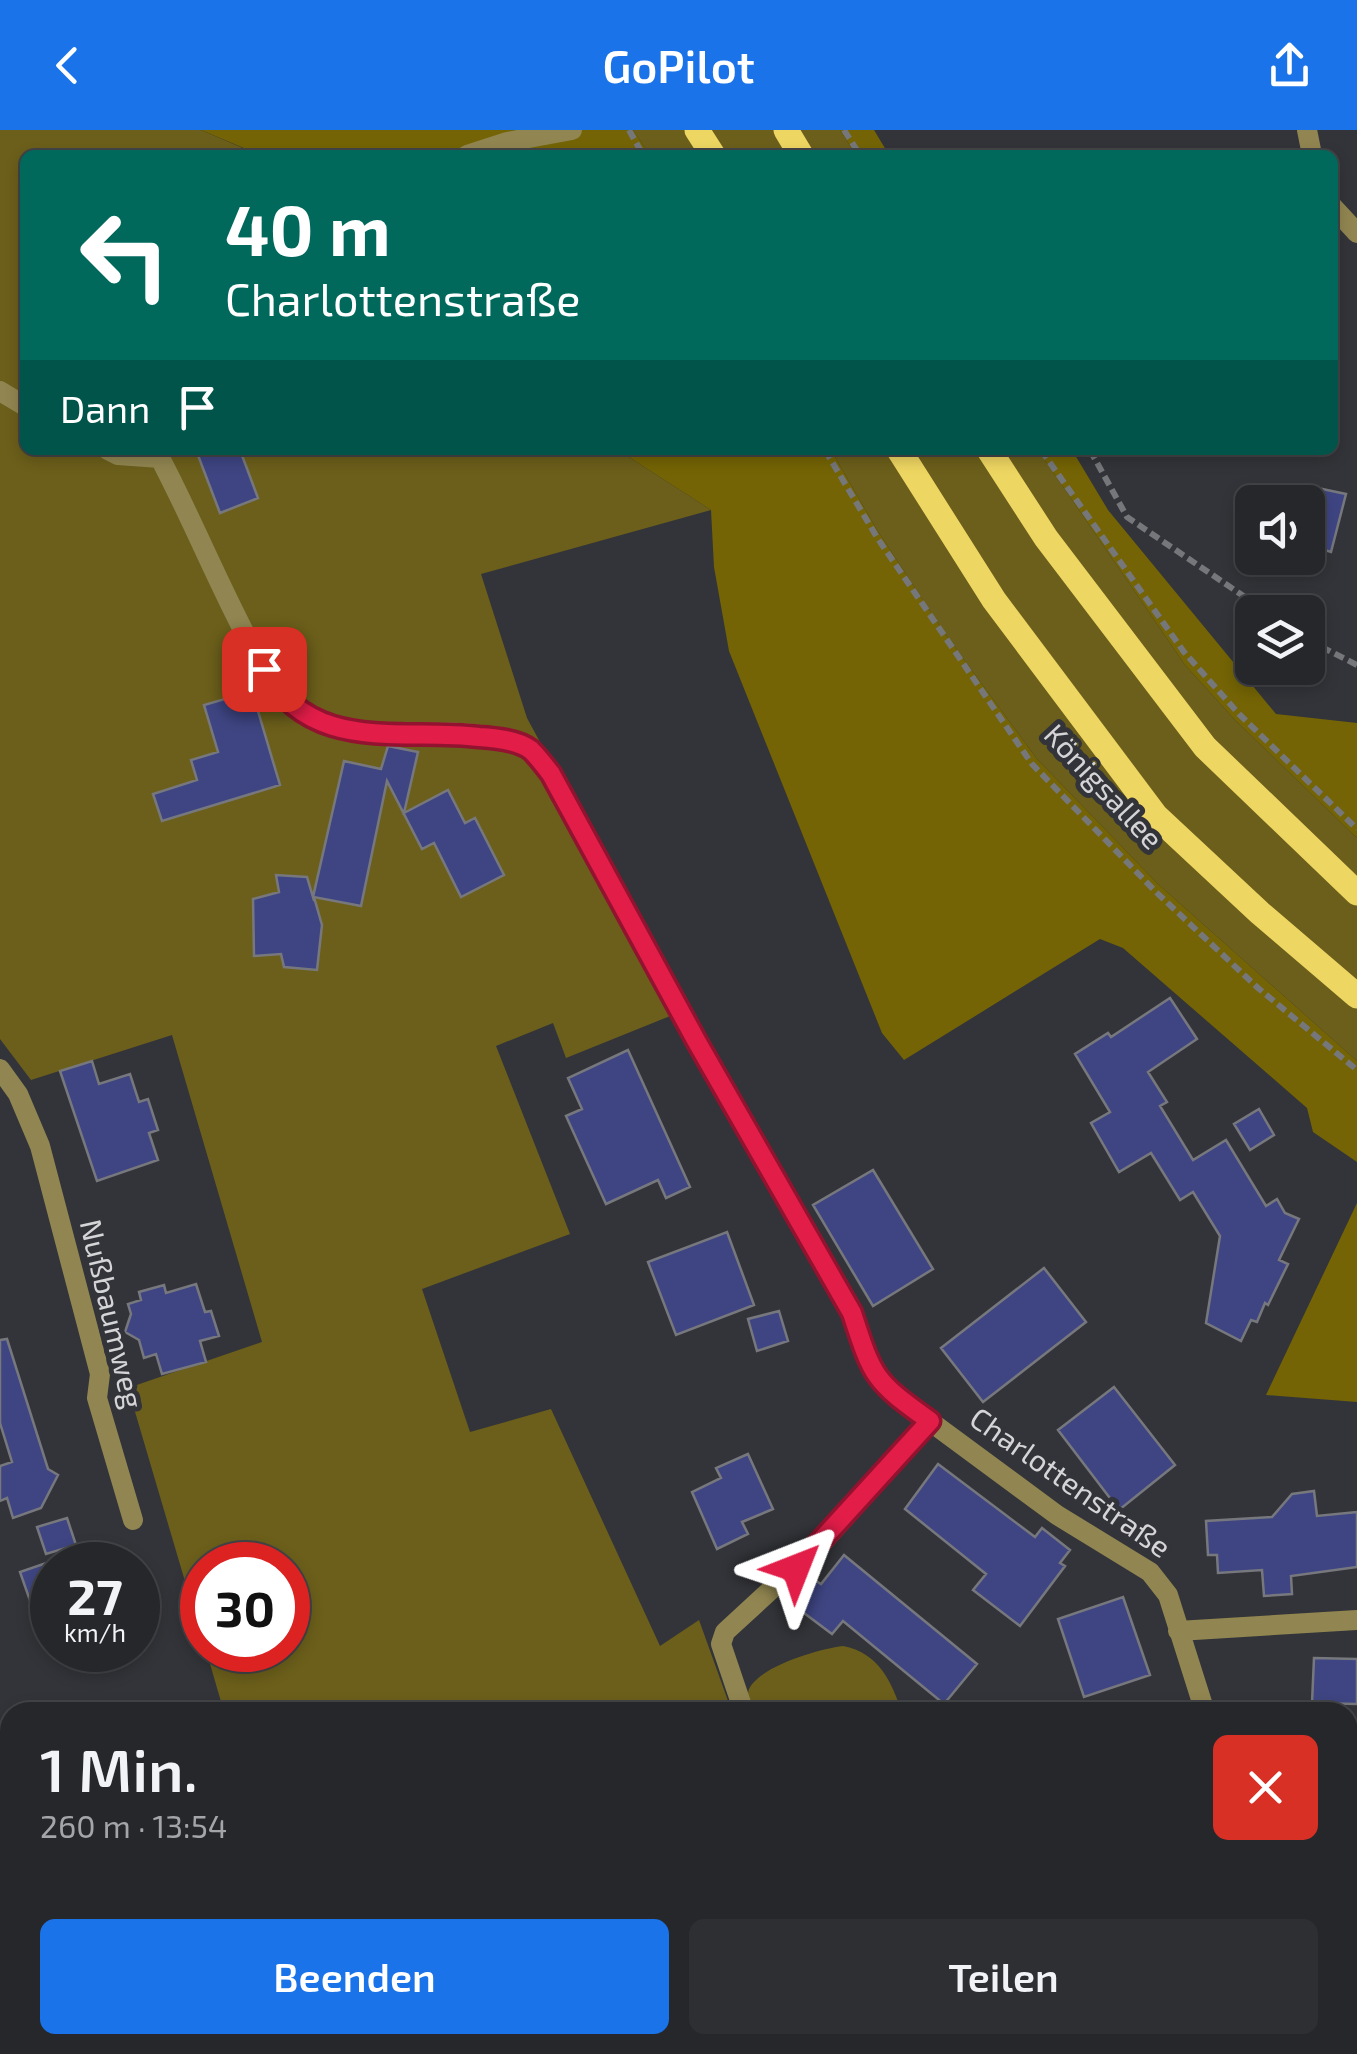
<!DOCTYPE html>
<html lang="de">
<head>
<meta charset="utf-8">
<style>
  body { margin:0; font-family:"Exo 2",sans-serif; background:#2e2f33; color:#f1f3f6; height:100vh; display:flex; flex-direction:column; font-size:38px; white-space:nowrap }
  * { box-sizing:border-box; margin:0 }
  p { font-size:32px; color:#a4a5a9 }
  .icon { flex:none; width:55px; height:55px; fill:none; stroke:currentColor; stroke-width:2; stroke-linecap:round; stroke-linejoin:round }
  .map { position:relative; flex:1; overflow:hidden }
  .panel { position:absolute; left:0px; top:1572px; width:1358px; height:352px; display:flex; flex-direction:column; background:#26272b; border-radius:30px 30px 0 0; box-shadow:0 5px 15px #0003,0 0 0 2px #424447 }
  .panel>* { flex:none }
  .banner { position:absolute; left:20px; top:20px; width:1318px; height:305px; border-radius:15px; box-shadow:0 5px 15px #0003,0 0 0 2px #424447; background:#00695c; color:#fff; overflow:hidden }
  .tools { position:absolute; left:1235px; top:355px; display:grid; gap:20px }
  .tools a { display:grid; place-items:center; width:90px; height:90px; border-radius:15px; background:#26272b; box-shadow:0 5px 15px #0003,0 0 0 2px #424447; font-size:50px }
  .speed { position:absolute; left:30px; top:1412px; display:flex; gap:20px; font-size:50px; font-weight:700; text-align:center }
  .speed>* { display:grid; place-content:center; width:130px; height:130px; border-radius:50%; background:#26272b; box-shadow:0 5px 15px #0003,0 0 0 2px #424447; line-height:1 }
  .speed small { font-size:25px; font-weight:400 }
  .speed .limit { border:15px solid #d22; background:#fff; color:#111 }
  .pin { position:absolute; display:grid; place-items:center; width:85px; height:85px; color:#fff; margin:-42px; border-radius:20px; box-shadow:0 5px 15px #0006 }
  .me { position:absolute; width:110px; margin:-55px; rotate:45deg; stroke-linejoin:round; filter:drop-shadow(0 0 8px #0008) }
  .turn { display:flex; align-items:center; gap:35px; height:210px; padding:0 40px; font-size:45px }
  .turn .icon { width:130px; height:130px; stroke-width:2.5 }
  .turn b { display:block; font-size:70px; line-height:85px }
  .then { display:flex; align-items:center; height:95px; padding:0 40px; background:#0003; gap:20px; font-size:38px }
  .round { display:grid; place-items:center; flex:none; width:105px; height:105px; border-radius:15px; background:#2e2f33 }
  .summary { display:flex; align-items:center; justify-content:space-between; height:170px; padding:0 40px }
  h1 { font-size:60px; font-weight:600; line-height:75px }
  .action { display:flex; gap:20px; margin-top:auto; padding:20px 40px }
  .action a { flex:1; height:115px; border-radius:15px; background:#1a73e8; color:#fff; font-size:40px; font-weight:600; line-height:115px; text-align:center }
  .action a+a { background:#2e2f33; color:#f1f3f6 }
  header { display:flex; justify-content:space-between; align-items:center; height:130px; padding:0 40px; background:#1a73e8; color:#fff; font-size:45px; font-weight:600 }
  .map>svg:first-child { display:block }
  .green { fill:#6c5f1b }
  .forest { fill:#746405 }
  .building { fill:#3e4582; stroke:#77787d; stroke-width:2.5 }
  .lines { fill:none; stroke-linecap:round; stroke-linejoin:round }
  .path { stroke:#76777b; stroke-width:6; stroke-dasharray:10 5; stroke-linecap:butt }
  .street { stroke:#918651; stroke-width:20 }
  .primary { stroke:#eed662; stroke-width:25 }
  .route-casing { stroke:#92132f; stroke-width:25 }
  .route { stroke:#e11d48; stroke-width:18 }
  .labels { text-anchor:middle; stroke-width:10; stroke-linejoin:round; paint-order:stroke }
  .street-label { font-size:30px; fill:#d5d5d8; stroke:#333439 }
</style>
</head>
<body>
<header><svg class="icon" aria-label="back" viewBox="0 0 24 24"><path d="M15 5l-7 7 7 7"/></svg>GoPilot<svg class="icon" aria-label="share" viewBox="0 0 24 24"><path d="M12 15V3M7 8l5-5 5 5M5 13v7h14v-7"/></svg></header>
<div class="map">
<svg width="1357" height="1924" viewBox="0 0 1357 1924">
  <rect width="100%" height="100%" fill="#333439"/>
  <path class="green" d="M0,0H201L245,19L290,25H25V320H618L711,380L481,444L527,588L685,880L566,928L553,893L496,916L570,1104L422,1159L470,1302L551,1279L660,1516L699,1490L732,1582H224L206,1520H288V1435H202V1509L128,1258L262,1212L172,905L31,950L0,909Z
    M633,0H840L856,25H650Z
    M831,320H1038L1185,535L1235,590L1357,708V931L1158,754L1037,629L943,501L877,400Z
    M843,1516C879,1523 891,1551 902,1582H753C750,1575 746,1567 749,1559C760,1536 819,1519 843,1516Z"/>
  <path class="forest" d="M201,0H633L650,25H290L246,19Z
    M840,0H874L889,25H856Z
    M618,320H831L877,400L943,501L1037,629L1158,754L1357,931V1032L1313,1002L1307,978L1123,818L1100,809L904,930L882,903L729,521L714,437L711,380Z
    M1038,320H1072L1108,380L1276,584L1357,593V708L1235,590L1185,535Z
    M1357,1073V1272L1266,1265Z"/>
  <path class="building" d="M196,320H240L258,368L220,383Z
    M1308,356L1346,364L1331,422L1308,415Z
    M252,561L280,655L162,691L153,664L197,650L191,630L218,622L204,575Z
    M388,616L418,622L404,683L448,660L465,693L475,688L504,745L461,767L434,713L422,719L387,651L361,776L314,767L322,795L317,840L284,837L281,824L254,826L253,769L279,762L276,745L307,747L313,767L344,631L381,639Z
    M1170,868L1197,909L1148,942L1167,972L1160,976L1193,1030L1226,1010L1266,1076L1277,1069L1285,1083L1299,1089L1279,1130L1288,1134L1268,1175L1265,1173L1257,1192L1251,1190L1241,1211L1206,1193L1220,1106L1193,1062L1180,1070L1151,1023L1119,1042L1091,993L1110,982L1075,924L1108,903L1111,907Z
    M628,920L690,1057L666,1068L658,1050L606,1074L566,986L582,979L568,948Z
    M92,931L99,954L130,944L139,972L148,969L158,1000L149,1003L158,1030L97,1051L60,941Z
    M1259,979L1274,1005L1250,1020L1234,994Z
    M873,1040L933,1139L873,1176L813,1075Z
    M727,1102L754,1175L676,1205L648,1132Z
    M1044,1138L1086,1192L983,1272L941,1218Z
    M196,1154L205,1182L211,1181L219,1206L200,1211L206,1232L162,1244L156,1224L144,1228L139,1210L125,1202L131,1184L128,1174L141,1170L139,1162L164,1155L166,1163Z
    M779,1181L788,1211L757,1221L748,1189Z
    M7,1209L48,1339L58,1345L41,1378L13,1388L7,1368L0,1371V1336L12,1332L0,1293V1210Z
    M1114,1257L1175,1335L1119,1380L1058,1300Z
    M748,1324L773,1379L742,1392L748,1404L717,1419L692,1362L721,1348L716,1338Z
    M938,1334L1035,1407L1042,1398L1070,1420L1060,1433L1065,1436L1020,1496L973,1460L986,1444L905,1379Z
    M1314,1361L1317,1386L1357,1382V1437L1291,1446L1292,1464L1264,1466L1262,1440L1218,1443L1217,1425H1208L1206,1391L1272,1387L1292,1364Z
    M67,1388L76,1415L46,1424L37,1397Z
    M844,1425L977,1534L944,1574L843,1491L832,1504L796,1477L816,1451L821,1454Z
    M52,1431V1521L48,1522L20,1442Z
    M1123,1467L1150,1545L1084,1567L1058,1489Z
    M1314,1528L1357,1529V1574L1312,1573Z"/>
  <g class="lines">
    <path class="path" d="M629,0L643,25
      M844,0L860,25
      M825,320L878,409L1032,634L1156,762L1258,858L1357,940
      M1041,320L1184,522L1239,584L1357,699
      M1090,320L1127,387L1267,482
      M1308,510L1357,535
      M259,1915L261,1924"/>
    <path class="street" d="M1307,0L1312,25
      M467,25L507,12L572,0
      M1332,76L1357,103
      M0,261L25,276
      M108,320L118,325L160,328
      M160,328C193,391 220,458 254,521C262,536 269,556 282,567C351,632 446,581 524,617C535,622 543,635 551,643L697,912L853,1183C862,1215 869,1241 893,1264L1057,1385L1150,1442L1168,1465L1205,1582
      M0,939L18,964L40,1016L100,1244L97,1268L133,1390
      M1178,1501L1357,1490
      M744,1582L721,1514L725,1502L824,1411L930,1291
      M0,1826L10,1823
      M1290,1915L1291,1924"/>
    <path class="primary" d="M697,0L713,25
      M786,0L801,25
      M899,320L994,470L1156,686L1260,783L1357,866
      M989,320L1046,408L1205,617L1357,763"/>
  </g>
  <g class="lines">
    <defs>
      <path id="route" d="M264,539C311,624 398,598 479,607C495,608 518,610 531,620C538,627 545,636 551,644L697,912L852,1183C873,1248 874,1251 930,1291L796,1438"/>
    </defs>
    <use href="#route" class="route-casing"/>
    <use href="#route" class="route"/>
  </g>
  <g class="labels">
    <g class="street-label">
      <text transform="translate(1103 657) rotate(47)" y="10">Königsallee</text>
      <text transform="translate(111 1184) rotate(77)" y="10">Nußbaumweg</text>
      <text transform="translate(1070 1353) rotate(35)" y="10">Charlottenstraße</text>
    </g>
  </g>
</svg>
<div class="tools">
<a><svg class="icon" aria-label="sound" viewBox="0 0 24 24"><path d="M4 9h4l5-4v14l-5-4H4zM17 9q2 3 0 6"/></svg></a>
<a><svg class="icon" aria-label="layers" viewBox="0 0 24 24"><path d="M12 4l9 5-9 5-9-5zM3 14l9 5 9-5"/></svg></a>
</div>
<div class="speed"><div>27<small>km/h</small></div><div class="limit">30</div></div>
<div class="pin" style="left:264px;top:539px;background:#d93025"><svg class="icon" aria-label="arrive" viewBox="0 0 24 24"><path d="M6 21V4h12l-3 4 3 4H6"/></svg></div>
<svg class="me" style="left:796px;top:1438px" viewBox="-20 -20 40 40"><path d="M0-17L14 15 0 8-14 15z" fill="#e11d48" stroke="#fff" stroke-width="4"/></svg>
<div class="banner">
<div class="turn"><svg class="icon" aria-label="left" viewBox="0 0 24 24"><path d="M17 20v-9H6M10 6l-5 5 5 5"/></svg><div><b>40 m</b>Charlottenstraße</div></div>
<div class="then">Dann<svg class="icon" aria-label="arrive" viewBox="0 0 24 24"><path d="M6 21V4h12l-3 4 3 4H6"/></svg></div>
</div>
<section class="panel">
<div class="summary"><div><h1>1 Min.</h1><p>260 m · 13:54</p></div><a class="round" style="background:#d93025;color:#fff"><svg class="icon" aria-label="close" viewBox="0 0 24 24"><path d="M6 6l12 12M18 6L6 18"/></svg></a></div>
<div class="action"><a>Beenden</a><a>Teilen</a></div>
</section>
</div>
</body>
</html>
